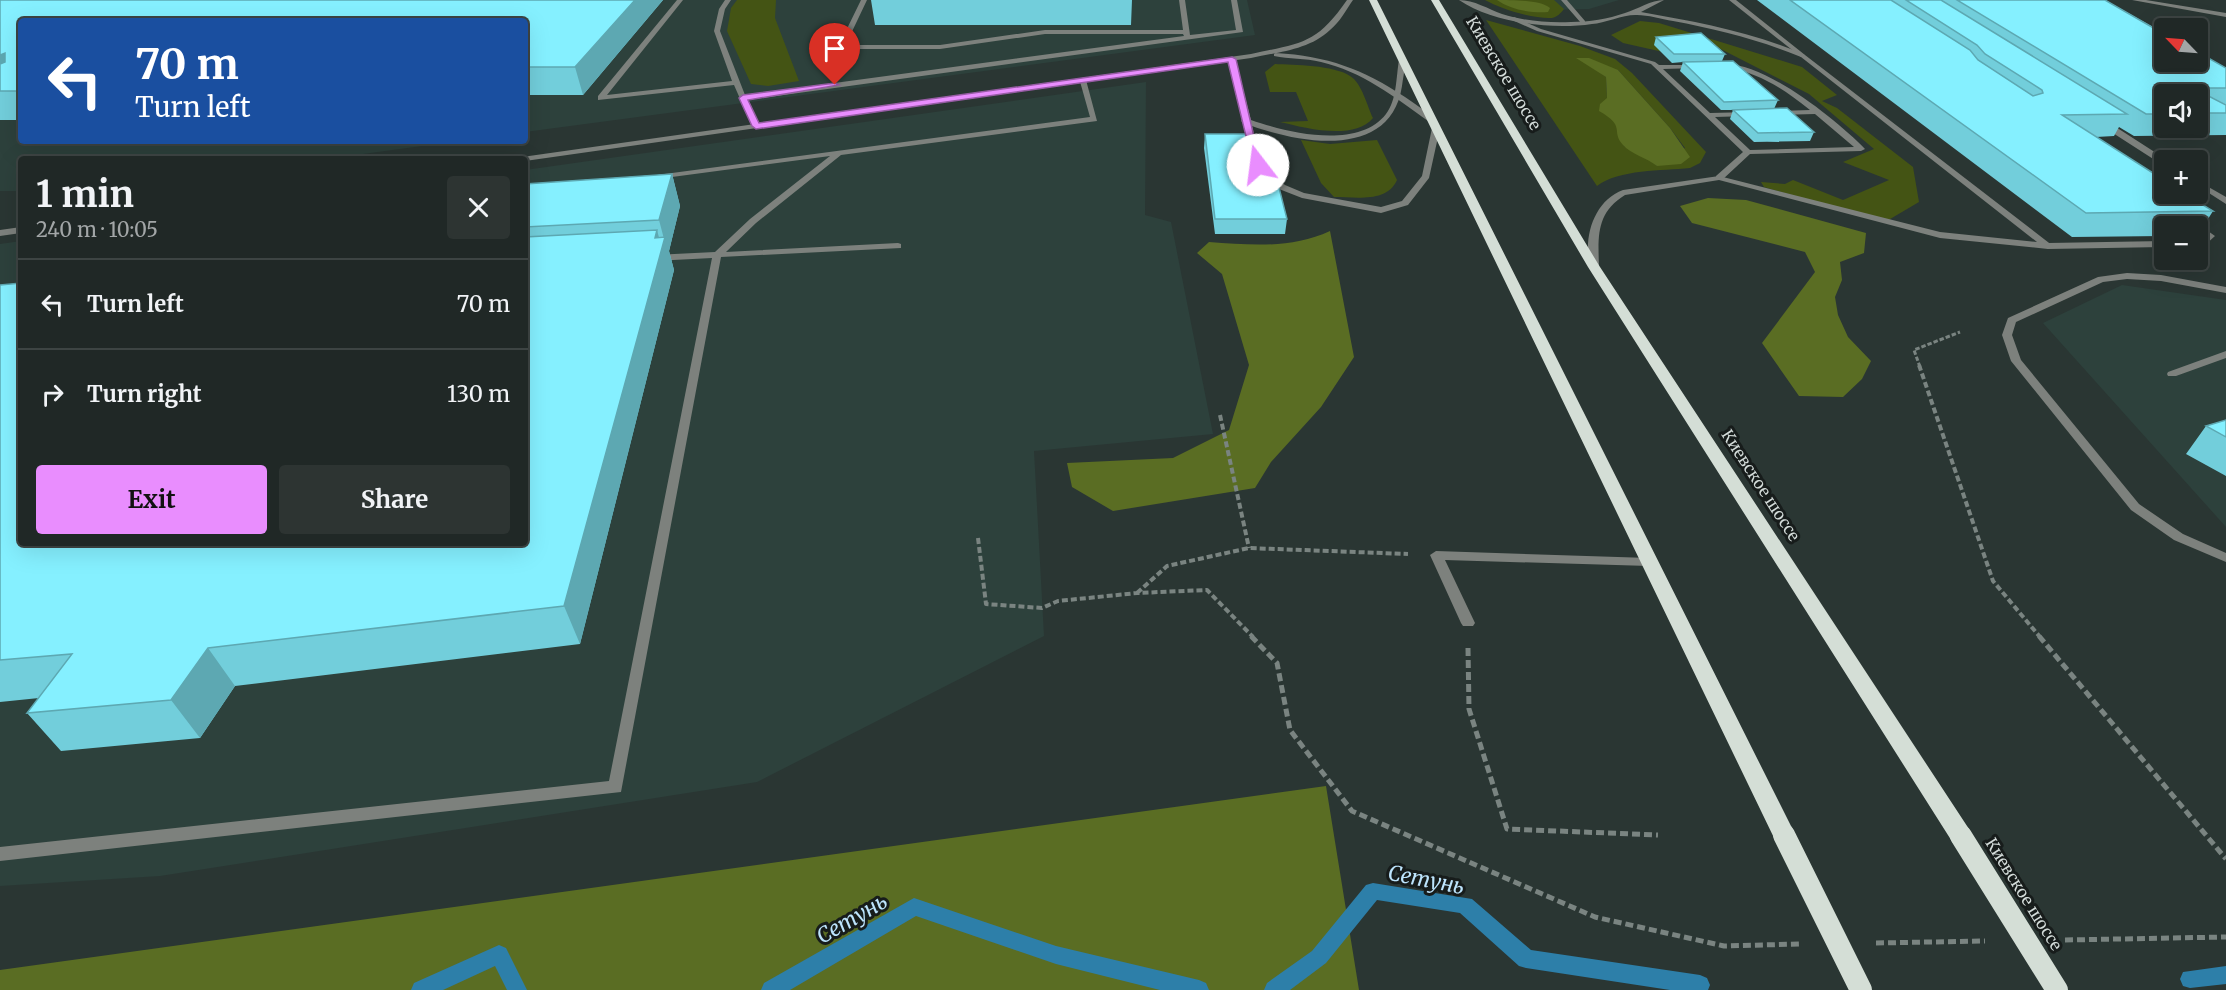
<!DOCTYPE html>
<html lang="en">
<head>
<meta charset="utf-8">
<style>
  body { margin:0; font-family:Merriweather,serif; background:#2d3432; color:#f1f3f6; height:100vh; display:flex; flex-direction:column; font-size:22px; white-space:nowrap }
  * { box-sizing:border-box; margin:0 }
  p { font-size:20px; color:#a2a6a7 }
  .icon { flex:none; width:33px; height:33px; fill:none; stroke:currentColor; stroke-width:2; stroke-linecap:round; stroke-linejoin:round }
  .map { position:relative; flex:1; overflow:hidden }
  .details { position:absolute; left:18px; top:156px; width:510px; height:390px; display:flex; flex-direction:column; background:#202826; border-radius:6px; box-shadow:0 6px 24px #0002,0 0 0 2px #3d4443 }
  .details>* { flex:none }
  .hud { position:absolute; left:18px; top:18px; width:510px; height:126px; border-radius:6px; box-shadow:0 6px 24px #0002,0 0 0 2px #3d4443; background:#1a4fa0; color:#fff; overflow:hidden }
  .needle { width:39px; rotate:295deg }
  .tools { position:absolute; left:2154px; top:18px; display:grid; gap:12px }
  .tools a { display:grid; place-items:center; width:54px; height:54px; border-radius:6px; background:#202826; box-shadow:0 6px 24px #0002,0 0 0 2px #3d4443; font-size:30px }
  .pin { position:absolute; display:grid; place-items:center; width:51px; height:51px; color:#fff; margin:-62px -26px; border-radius:50% 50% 50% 0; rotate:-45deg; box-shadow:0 0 6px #0007 }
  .pin .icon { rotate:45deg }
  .me { position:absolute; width:66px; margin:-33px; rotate:345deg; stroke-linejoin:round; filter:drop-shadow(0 0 4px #0008) }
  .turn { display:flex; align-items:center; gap:21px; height:126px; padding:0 18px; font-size:27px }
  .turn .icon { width:78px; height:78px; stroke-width:2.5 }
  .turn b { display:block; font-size:42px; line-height:51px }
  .round { display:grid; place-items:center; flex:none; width:63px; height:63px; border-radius:6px; background:#2d3432 }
  .summary { display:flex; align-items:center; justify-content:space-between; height:102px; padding:0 18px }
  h1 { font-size:36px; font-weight:700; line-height:45px }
  .action { display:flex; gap:12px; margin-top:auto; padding:12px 18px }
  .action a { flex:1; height:69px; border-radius:6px; background:#e98dfe; color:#111; font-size:24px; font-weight:700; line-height:69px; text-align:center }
  .action a+a { background:#2d3432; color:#f1f3f6 }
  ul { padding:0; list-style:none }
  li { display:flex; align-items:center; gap:18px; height:90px; padding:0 18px; border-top:2px solid #3d4443 }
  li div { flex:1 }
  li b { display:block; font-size:22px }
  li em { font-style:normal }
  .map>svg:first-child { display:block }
  .built { fill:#2d413c }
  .green { fill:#445414; fill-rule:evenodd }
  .forest { fill:#5a6d23 }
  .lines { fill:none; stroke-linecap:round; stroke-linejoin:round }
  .stream { fill:#2d7fa9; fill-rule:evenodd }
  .path-far2 { stroke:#7a8481; stroke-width:3; stroke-dasharray:4.5 2; stroke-linecap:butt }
  .path-far1 { stroke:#7a8481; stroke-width:4; stroke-dasharray:6 3; stroke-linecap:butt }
  .path { stroke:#7a8481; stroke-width:5; stroke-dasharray:8 4; stroke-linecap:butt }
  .service { fill:#7d817d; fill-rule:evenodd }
  .minor { fill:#7d817d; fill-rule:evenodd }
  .trunk { fill:#d4ded6; fill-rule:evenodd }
  .trunk-bridge { stroke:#d4ded6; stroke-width:22 }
  .wall { fill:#72cedb; fill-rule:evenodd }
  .shaded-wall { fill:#5da8b2 }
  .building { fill:#85f0ff; stroke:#5da8b2; stroke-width:1.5 }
  .route { fill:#e98dfe; stroke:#975ca5; stroke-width:1.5 }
  .labels { text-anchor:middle; stroke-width:6; stroke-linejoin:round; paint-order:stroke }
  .street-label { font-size:16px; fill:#d3dbd9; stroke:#171c1b }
  .near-water-label { font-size:21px; font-style:italic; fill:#bde4fc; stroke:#171c1b }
</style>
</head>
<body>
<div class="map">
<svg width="2226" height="990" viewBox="0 0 2226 990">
  <rect width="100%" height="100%" fill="#2a3633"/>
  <path class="built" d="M21,0H1247L1255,35L525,132V21H21V141H459L326,159H21V191H0V10Z
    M1537,0H1619L1589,9L1546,10Z
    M1146,82L1145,215L1171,222L1213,434L1034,451L1044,636L757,782L160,876L0,886V244L21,241V543H525V170Z
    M2122,285L2226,300V527L2043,323Z"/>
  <path class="green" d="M737,0H776L775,18L799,81L768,86L751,84L727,31L731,8Z
    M1485,0H1554L1564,9C1561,13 1557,17 1552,18C1533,19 1501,9 1485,0Z
    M1486,20L1580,46L1615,59L1632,73L1706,152L1700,163L1690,168C1662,171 1619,169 1597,186ZM1597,70H1618L1670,128L1685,148L1657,166L1647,157L1624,146L1607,98L1606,77Z
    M1640,21L1659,23L1802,67L1837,95L1822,101L1837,108L1913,167L1919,202L1885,222L1764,187L1761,182L1785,184L1793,180L1843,200L1889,180L1843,162L1874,149L1809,94L1703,40L1672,54L1623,43L1611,35Z
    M1275,64C1294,65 1334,65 1350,76C1362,83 1367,106 1373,118C1354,141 1305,128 1280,122L1308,121L1296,92H1270L1265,72Z
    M1301,140L1330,144L1377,140L1397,180C1387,203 1356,197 1334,197L1321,183Z"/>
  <path class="forest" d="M1497,0C1511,0 1541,0 1550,8L1548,12C1531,13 1511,10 1497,0Z
    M1576,58H1589L1618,70L1670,128L1690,157L1681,164L1657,166C1647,158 1631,154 1623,145C1610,130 1627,127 1599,111L1600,104L1607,98L1606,77Z
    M1708,198L1746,200L1866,233L1864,253L1840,262L1842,280L1835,297L1838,315L1848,337L1871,361L1862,379L1843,397L1799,396L1762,343L1815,272L1805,252L1692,223L1680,206Z
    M1330,231L1354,357L1321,407L1271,462L1255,488L1113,511L1072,487L1067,463L1173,458L1229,430L1249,365L1222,274L1197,253L1209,242C1251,245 1291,249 1330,231Z
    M1326,786L1359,990H0V970Z"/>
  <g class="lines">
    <path class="stream" d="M1373,883L1472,899L1531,950L1700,975L1707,978L1710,985L1708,990H1670L1526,968L1519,966L1460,913L1377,900L1326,963L1290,990H1264L1267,983L1312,951L1366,885Z
      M914,898L1056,946L1199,980L1206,983L1209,990H1160L1056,964L916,916L790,990H761L764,983Z
      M499,945L506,948L527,990H507L495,966L443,990H411L414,983Z
      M2226,966V984L2190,988L2183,986L2180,979L2183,972Z"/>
    <path class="path-far2" d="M1920,367L1914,350L1960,332"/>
    <path class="path-far1" d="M1919,365L1993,581L2040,637
      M1220,415L1249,548
      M978,538L986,604L1042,608L1058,601L1137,593L1207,590L1253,637
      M1137,593L1167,566L1249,548L1408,554"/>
    <path class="path" d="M1251,636L1277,663L1290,730L1352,811L1595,917L1724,946L1799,944
      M2039,636L2226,859
      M1468,648L1469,709L1507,829L1658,835
      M2065,940L2226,937
      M1876,943L1985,941"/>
    <path class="service" d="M677,0H683L607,95L732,81L714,31L719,9L725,0H731L725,9L720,31L745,95L1184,36L1183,34H1045L940,49H857L841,41L861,0H867L848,40L858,45H940L1045,30H1183L1179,0H1185L1190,35L1236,30L1231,0H1237L1243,32L747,100L760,126L756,128L752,126L734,85L598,100V96Z
      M1561,0H1567L1585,21V23H1581Z
      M1729,0H1736L1805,55V57H1801Z
      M1514,17L1541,29L1655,62L1659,65H1701L1702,66L1699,68L1663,69L1710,113L1751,112L1752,114L1748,116L1715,117L1750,150L1854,147L1815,114L1774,115V111H1777L1810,110C1779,86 1761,74 1723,66V64C1763,61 1837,120 1865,149L1861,151L1750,154L1722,180H1716V176L1743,152L1651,64L1537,31L1512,20V18Z
      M1230,58L1235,59L1251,120C1288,133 1358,150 1386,114C1397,100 1396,77 1399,60L1404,59C1406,67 1403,77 1402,86C1391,159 1303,144 1252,126L1262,164L1285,185L1304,193L1381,207L1402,201L1422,176L1432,128L1436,126L1440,128L1429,178L1408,205L1381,213L1302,198L1279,189L1254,165L1244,123L1241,121L1243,119Z
      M1079,78L1086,80L1097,121L841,155L756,223L726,252L898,243L901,244V248L721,257L621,792L0,861V847L609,781L712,258L654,261L649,258L654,255L715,252L750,219L830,156L657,179L653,177L657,175L1090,117Z
      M2198,224L2215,236L2204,246L2198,247V241L2205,236L2198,231V226H2194Z
      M2164,241V247L2048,249L2043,246L2048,243Z
      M2127,273L2161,275L2226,287V293L2161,281L2127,279L2103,282L2016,322L2012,335L2021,360L2139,504L2183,534L2226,553V562L2174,540L2131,510L2011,361L2002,335L2008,318L2098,277Z
      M2226,351V358L2176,376H2168L2167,374L2168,372Z
      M1436,551L1649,558L1655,562L1649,566L1445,560L1475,623L1473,626H1463L1461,623L1430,555Z"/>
    <path class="minor" d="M1347,0H1353C1346,10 1340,22 1330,30C1309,50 1278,52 1251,58L525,161V159H518L522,157L1251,54C1301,43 1316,45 1347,0Z
      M1459,0C1474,0 1488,9 1502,14C1524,21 1548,23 1571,22C1589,22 1608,19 1625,13C1638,9 1651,0 1664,0L1641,12C1697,22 1753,32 1805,55L2053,246L2048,249L1940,238L1719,180L1625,195C1596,213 1598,236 1599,267L1594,270L1591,269C1582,240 1593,201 1623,190L1719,176L1940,232L2037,242L1801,57C1760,40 1716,29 1673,21C1661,19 1648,15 1637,15C1625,14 1605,23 1592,24C1552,30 1493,23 1459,0Z
      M2132,0H2146L2226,13V17Z
      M1276,53C1327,56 1363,69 1405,97C1415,104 1426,111 1435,119L1428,121C1395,97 1361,71 1321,62C1305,58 1289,59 1274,56V54Z
      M2102,122H2108L2167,160H2164V164H2161L2102,126Z
      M2198,181L2226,197V204L2198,186Z
      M21,227V233L0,236V230Z"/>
    <path class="trunk" d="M1369,0H1377L1792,828L1795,835L1792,842L1784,844L1776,842Z
      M1431,0H1439L1600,267L1969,829L1972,836L1969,843L1961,845L1953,843L1588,267Z"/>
    <path class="trunk-bridge" d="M1784,835L1861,990
      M1961,836L2057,990"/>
  </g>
  <path class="wall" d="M0,0H663L583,95H525V21H21V120H0Z
    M871,0H1132L1131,25H875Z
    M1757,0H2105L2226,68V135L2134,136L2119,127L2114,136L2096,137L2213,211L2198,235V226H2164V236L2072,237ZM2164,94H2198V128H2164Z
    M1656,37L1725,54L1722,61L1778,100L1774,109L1814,132L1810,141L1754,142L1730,119L1733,110H1721L1680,71L1683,62L1672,63L1654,45Z
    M1205,134L1264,161L1260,149L1261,140L1270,158L1269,167L1287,219L1285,234H1215L1204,148Z
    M672,174L680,206L669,251L674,270L580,644L235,686L200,738L61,751L27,713L39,698L0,702V285L525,543V184Z
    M2226,420V476L2186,454L2206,426Z"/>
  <path class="shaded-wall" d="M635,0H663L583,95L575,67Z
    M5,53L21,80L0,91V55Z
    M672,174L680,206L669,251L674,270L580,644L564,606L657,230L662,249L664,239L659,220Z
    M208,648L235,686L200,738L171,700Z"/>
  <path class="building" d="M0,0H635L575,67H525V21H21V91H0V64L5,62V53L0,55Z
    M1790,0H1891L1970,50L1978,60L2033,96L2043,93L2042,90L1985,54L1977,45L1906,0H1941L2127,114L2062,115L2164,180V194H2185L2213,211L2086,213Z
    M1957,0H2105L2164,34V62H2198V52L2226,68V88H2193L2226,105V113H2198V94H2164V114H2146Z
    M1701,33L1725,54H1674L1656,37Z
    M1733,61L1778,100L1724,102L1683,62Z
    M1787,108L1814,132L1758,133L1733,110Z
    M1205,134H1249L1254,152L1275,172L1287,219H1215Z
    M1261,140H1266L1270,158L1265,153Z
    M672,174L659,220L525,227V184Z
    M657,230L655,238L665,237L564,606L208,648L171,700L27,713L72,654L0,660V285L21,283V543H525V237Z
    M2226,420V437L2206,426Z"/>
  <path class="route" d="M1232,57L1236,59L1261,167L1253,165L1228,62L756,129L752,126L739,98L743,95L835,83L839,85L748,100L759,123Z"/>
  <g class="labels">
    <g class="street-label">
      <text transform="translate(1504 73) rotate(59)" y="6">Киевское шоссе</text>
      <text transform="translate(1761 485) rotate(57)" y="6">Киевское шоссе</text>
      <text transform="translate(2024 894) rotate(58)" y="6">Киевское шоссе</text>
    </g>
    <g class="near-water-label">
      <text transform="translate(1426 880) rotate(11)" y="7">Сетунь</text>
      <text transform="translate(852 919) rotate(-30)" y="7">Сетунь</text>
    </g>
  </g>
</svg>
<div class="tools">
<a><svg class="needle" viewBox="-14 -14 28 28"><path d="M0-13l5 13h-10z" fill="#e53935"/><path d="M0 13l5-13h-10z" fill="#a2a6a7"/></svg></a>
<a><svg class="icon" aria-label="sound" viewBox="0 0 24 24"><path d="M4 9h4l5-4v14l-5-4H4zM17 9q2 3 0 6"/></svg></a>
<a>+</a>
<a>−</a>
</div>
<div class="pin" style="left:835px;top:85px;background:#d93025"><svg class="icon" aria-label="arrive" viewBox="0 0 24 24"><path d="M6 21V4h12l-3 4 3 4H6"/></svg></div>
<svg class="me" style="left:1258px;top:165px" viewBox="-20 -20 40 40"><circle r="19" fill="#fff"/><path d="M0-13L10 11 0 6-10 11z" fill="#e98dfe"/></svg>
<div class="hud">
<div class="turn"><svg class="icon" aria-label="left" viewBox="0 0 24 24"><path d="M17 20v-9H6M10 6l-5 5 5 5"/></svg><div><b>70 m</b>Turn left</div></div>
</div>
<section class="details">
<div class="summary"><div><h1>1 min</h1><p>240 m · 10:05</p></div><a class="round"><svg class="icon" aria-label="close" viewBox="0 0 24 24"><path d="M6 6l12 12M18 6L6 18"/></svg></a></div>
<ul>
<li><svg class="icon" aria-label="left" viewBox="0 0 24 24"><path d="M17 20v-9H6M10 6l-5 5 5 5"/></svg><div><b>Turn left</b></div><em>70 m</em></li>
<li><svg class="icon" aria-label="right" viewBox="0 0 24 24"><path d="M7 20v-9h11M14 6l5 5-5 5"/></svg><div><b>Turn right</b></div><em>130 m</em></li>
</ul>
<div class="action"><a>Exit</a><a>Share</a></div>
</section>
</div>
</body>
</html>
